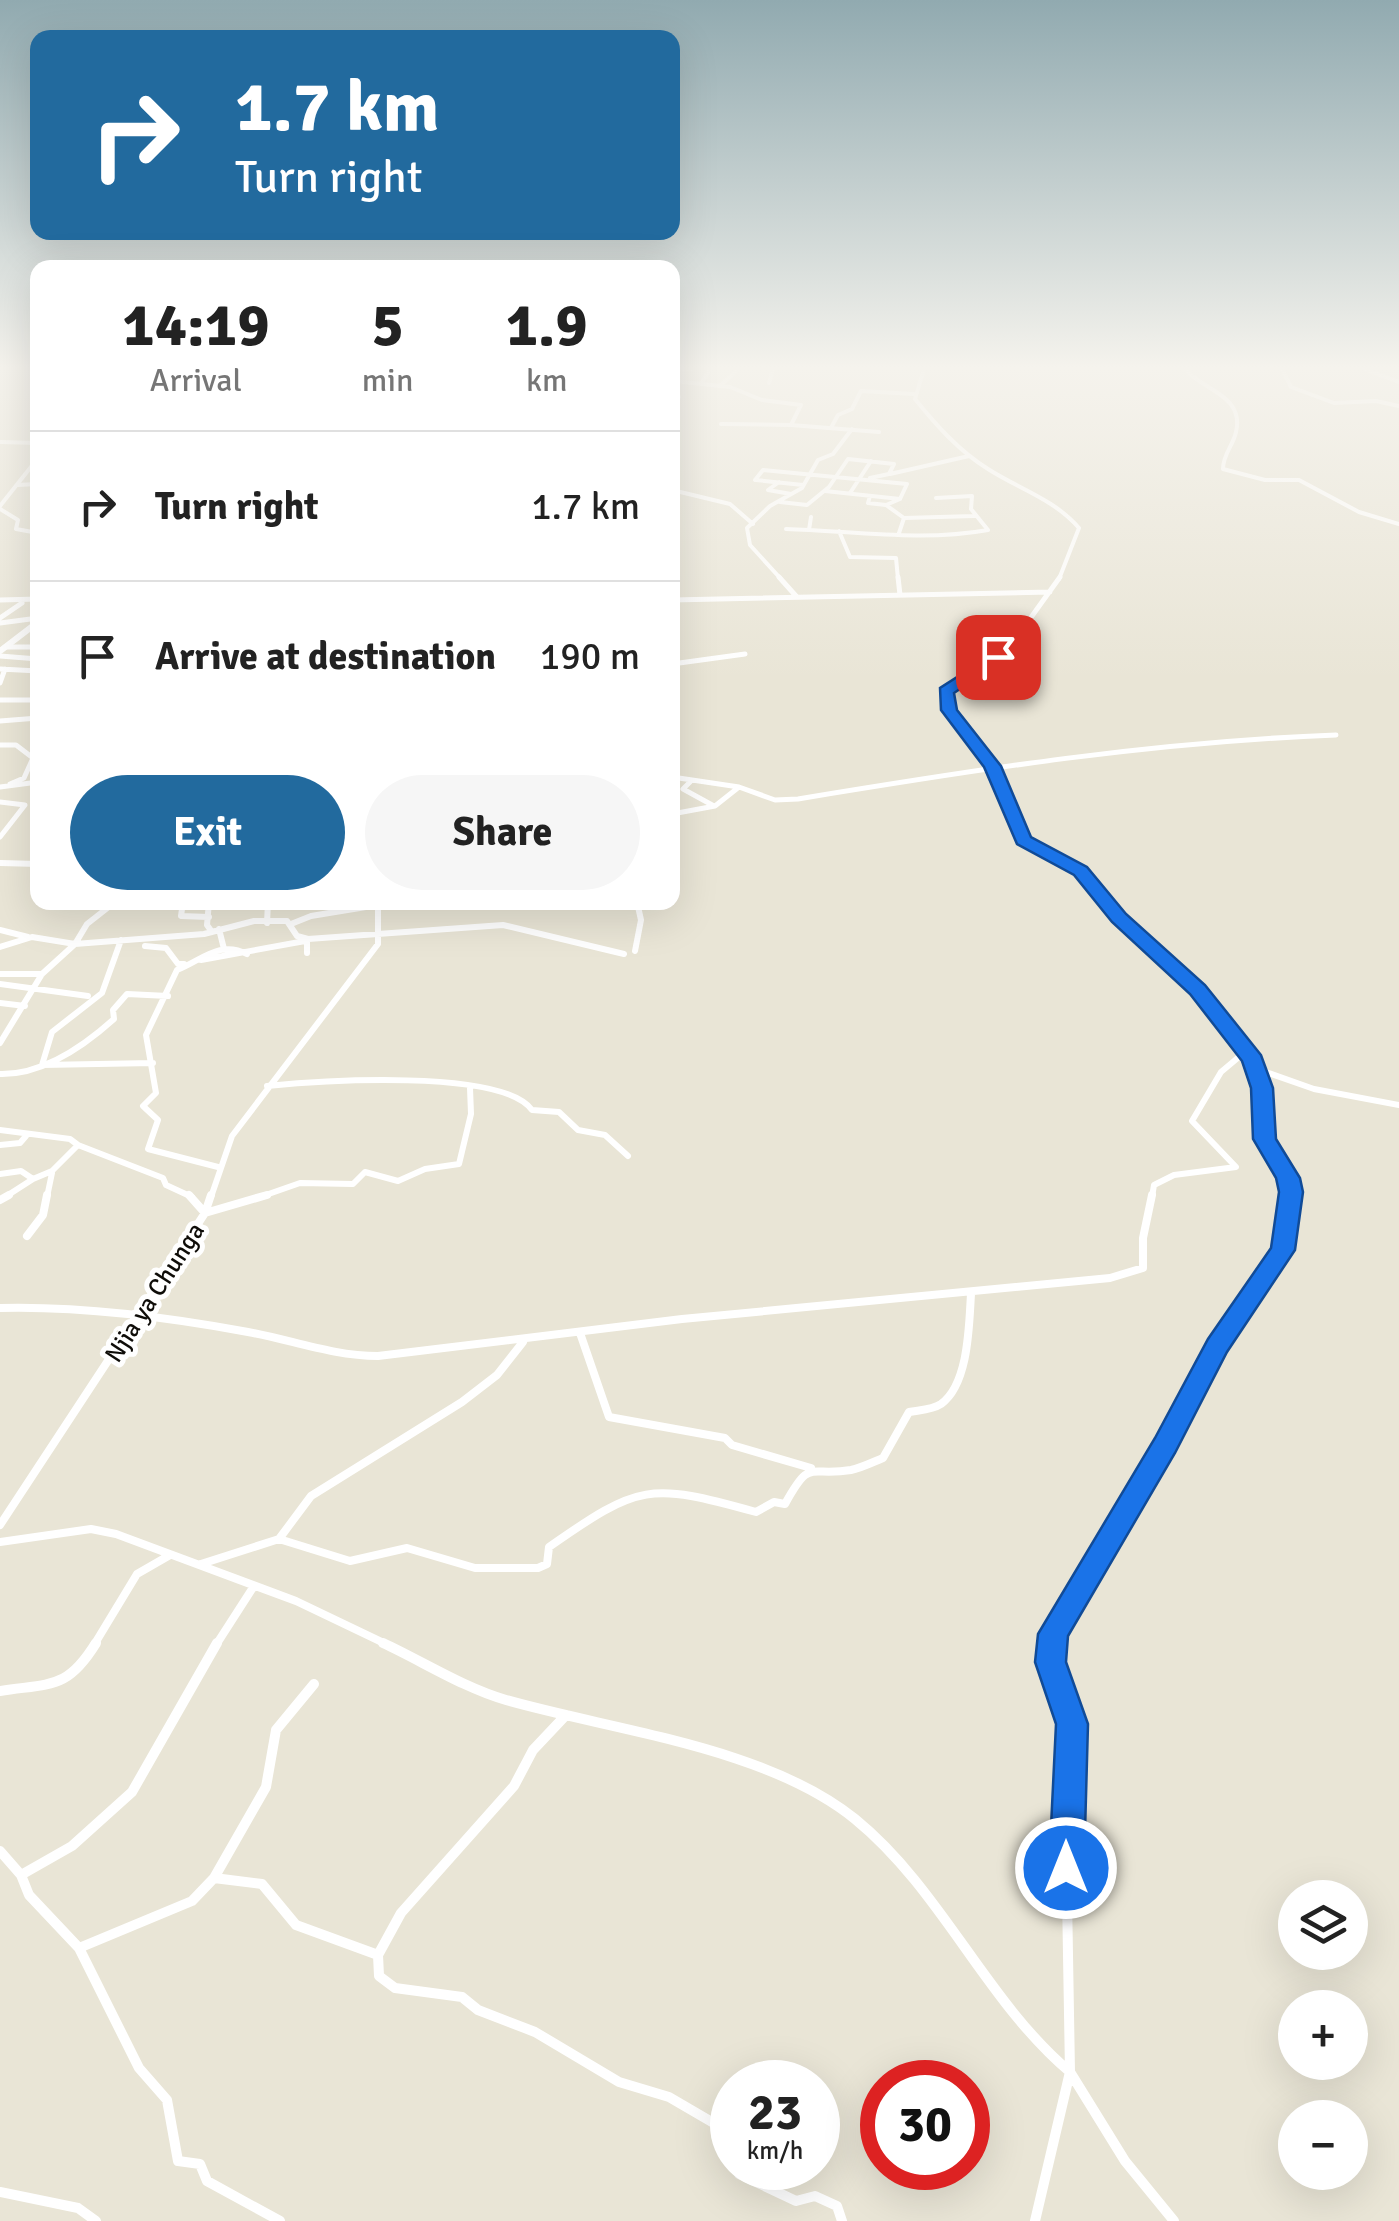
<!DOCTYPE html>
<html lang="en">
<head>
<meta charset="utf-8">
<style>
  body { margin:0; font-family:Signika,sans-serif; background:#f6f6f6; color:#222; height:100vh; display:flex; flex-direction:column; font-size:38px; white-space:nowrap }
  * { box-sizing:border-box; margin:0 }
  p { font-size:32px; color:#767676 }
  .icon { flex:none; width:55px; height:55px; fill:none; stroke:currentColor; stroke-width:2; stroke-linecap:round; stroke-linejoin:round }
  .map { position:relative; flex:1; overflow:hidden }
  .drawer { position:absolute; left:30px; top:260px; width:650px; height:650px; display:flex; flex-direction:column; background:#fff; border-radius:20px; box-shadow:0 10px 40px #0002 }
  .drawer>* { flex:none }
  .banner { position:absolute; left:30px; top:30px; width:650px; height:210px; border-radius:20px; box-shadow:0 10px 40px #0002; background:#226a9e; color:#fff; overflow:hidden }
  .buttons { position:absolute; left:1278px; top:1880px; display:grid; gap:20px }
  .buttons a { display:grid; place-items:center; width:90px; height:90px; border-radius:50%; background:#fff; box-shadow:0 10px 40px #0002; font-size:50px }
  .speed { position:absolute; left:710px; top:2060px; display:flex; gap:20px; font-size:50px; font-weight:700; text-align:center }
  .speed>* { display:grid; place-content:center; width:130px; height:130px; border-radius:50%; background:#fff; box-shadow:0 10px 40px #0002; line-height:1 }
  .speed small { font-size:25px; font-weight:400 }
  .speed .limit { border:15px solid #d22; background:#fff; color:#111 }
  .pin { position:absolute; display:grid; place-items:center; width:85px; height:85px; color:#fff; margin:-42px; border-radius:20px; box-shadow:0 5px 15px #0006 }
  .me { position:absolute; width:110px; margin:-55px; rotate:0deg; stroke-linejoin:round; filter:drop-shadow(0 0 8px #0008) }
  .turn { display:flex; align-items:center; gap:35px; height:210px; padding:0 40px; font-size:45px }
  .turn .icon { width:130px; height:130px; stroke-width:2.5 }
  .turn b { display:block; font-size:70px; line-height:85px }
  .eta { display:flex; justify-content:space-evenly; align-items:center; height:170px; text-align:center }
  .eta b { font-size:60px; font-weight:800; line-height:70px }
  .action { display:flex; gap:20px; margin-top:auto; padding:20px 40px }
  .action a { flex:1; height:115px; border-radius:60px; background:#226a9e; color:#fff; font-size:40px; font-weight:800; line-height:115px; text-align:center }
  .action a+a { background:#f6f6f6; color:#222 }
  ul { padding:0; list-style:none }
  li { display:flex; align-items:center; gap:30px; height:150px; padding:0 40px; border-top:2px solid #e0e0e0 }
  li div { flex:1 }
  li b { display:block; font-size:38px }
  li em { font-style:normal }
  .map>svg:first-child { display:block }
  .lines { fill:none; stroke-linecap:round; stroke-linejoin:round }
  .minor-far4 { stroke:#fff; stroke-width:4 }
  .minor-far3 { stroke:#fff; stroke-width:5 }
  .minor-far2 { stroke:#fff; stroke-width:6 }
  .minor-far1 { stroke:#fff; stroke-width:8 }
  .minor { stroke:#fff; stroke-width:10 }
  .tertiary { stroke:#fff; stroke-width:6 }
  .route { fill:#1a73e8; stroke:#114b97; stroke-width:2.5 }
  .labels { text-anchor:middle; stroke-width:10; stroke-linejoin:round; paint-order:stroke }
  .street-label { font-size:25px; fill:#0e0c08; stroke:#fff }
</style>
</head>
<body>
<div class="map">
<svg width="1399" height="2221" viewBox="0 0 1399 2221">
  <rect width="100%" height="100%" fill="#e9e5d6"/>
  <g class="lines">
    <path class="minor-far4" d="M673,369H692
      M924,369L915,399C936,425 959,451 988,469C1019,489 1054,499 1079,528L1059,579
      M1185,369C1202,390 1245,395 1236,432C1233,446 1223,454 1223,469L1265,480H1299L1359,512L1399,524
      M1282,369L1291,387L1334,403L1376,401L1399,406
      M1364,369L1399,382
      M674,381L730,387L762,400L801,405L791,425L721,424
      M702,382L710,369
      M769,383L773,369
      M720,386L738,369
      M672,409L679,397L674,381
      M791,425L879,432
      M832,426L838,415L852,409L861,391L914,394
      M0,442L38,443
      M890,474L969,456
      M755,480L763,470L907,484L900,499L825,491
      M756,480L803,485
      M779,482L768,490L791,494
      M17,485L38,484
      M672,490L730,504L753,524
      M850,493L871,461
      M870,496L868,503L886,505
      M900,499L886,505L904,518
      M780,502L807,505L829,487L848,459L894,464L889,474L870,478
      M0,506L38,458
      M0,509L18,520L16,529L38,533
      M786,529C853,531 922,542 988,530L971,509L972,496L936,498
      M809,530L811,517
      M839,531L850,557L896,558L898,579
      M899,533L904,518L974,516
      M781,579L750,545L747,528L770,506L802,488L818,460L833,454L852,429"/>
    <path class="minor-far3" d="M779,577L796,596
      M898,577L900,595
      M0,600L38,599
      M672,600L1050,592
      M0,618L22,603
      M0,623L38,618
      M5,647H38
      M0,656L38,659
      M672,664L745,654
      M0,669L38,671
      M0,683L5,669
      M0,700H38
      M0,721L38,718
      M0,745H16L33,758L24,778L10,784
      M672,777L739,787
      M690,782L683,789L714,806
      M0,787L38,782
      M0,802L25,805L0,837
      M672,814L715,806L739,787L775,800L798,799C980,769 1151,742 1336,735
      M1041,849L1024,840L993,766L944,700L954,684L1009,648L1060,577"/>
    <path class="minor-far2" d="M1036,847L1081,871L1119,918L1198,990L1253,1060L1262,1088L1264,1139L1288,1177L1290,1197
      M0,863L38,864
      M183,902L181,916L209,917
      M209,902L207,925L212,932
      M267,923L268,902
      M291,924L311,916L378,905
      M219,929L224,949
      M0,930L28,937
      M121,940L102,993L52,1032L42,1065L153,1063
      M307,940V953
      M145,946L166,948L178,964H184
      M0,947L32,937L75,944L87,924L115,902
      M635,951L641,920L637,902
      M201,960L305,941
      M0,974H42
      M0,984L88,996
      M0,1003L25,1006
      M0,1043L42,974L75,944L204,934L254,921H287L297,936L308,939L503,925L624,954
      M1260,1070L1314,1089L1399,1105
      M0,1074C42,1075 84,1046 114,1019L113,1010L127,994L168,996
      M267,1086C319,1081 501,1068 532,1110L559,1112L578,1130L605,1135L628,1156
      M0,1130L70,1139L78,1145L52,1171L33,1179
      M0,1145L20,1143L26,1136
      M78,1145L163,1178L166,1185L192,1197
      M218,1167L148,1149L158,1120L143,1106L156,1093L146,1035L177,970C202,960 220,940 247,954
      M0,1174L21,1171L33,1179L5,1197
      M47,1197L52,1173
      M211,1197L232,1136L378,944V902
      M260,1197L300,1183L353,1184L365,1172L398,1181L425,1169L459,1164L471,1114L470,1088
      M1152,1197L1154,1185L1174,1175L1236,1167L1192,1121L1221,1072L1246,1051"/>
    <path class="minor-far1" d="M189,1195L205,1213L267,1195
      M0,1200L9,1195
      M27,1236L43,1215L47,1195
      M0,1308C82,1306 167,1317 248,1332C292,1340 333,1356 378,1356L682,1319L1110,1278L1143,1268V1238L1152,1195
      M580,1333L609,1417L725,1438L732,1445L811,1468
      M0,1525L205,1213L211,1195
      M279,1539L350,1561L407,1548L475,1568H538L547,1564L549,1547C639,1484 649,1482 756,1512L774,1502L785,1504C811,1457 808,1477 851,1470C861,1468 873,1462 883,1458L909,1412C919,1410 932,1410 941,1404C969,1384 969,1324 971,1294
      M0,1542L91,1529L116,1534L296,1601L388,1645
      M201,1564L279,1539L311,1496L462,1402L497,1375L523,1342
      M94,1645L137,1574L170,1555
      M216,1645L254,1586
      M1052,1645L1053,1634L1165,1446L1217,1346L1283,1250L1291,1195"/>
    <path class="minor" d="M383,1643C422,1661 464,1688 506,1700C615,1731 766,1747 855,1819C942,1890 985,2000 1070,2072L1035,2221
      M1052,1643L1051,1662L1072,1724L1066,1837L1070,2072L1125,2161L1174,2221
      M314,1684L276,1730L266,1787L214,1878L262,1884L296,1925L378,1955
      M0,1691C51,1683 67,1690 96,1643
      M566,1715L533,1750L514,1786L401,1913L378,1955L379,1976L395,1988L462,1997L478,2010L535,2032L619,2082L669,2097L729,2132L732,2146
      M0,1851L21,1875L29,1895L79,1948L139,2068L167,2100L178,2161L200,2164L207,2181L280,2221
      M21,1875L72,1846L132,1792L217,1643
      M79,1948L192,1901L214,1878
      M738,2168L739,2174L796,2201L815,2196L837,2206L842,2221
      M0,2192L78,2208L96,2221"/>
    <path class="tertiary" d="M0,651L38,622"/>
  </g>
  <linearGradient id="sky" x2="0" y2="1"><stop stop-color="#91aab0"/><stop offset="0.54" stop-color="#f5f3ed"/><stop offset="1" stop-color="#f5f3ed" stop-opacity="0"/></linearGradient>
  <rect width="1399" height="680" fill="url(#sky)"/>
  <path class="route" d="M993,654L1006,657L954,693L957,710L1001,766L1031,837L1087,867L1126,914L1205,985L1261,1055L1273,1088L1276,1139L1300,1178L1303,1192L1295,1250L1227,1352L1175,1453L1068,1636L1066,1662L1088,1724L1084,1868L1079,1880L1066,1885L1054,1880L1049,1868L1056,1724L1035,1662L1038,1634L1155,1438L1208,1339L1271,1248L1279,1192L1276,1178L1253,1139L1251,1088L1242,1061L1190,994L1112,922L1074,875L1017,844L984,767L941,710L940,688Z"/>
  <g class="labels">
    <g class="street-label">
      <text transform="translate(154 1292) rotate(-57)" y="9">Njia ya Chunga</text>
    </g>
  </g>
</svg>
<div class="buttons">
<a><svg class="icon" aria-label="layers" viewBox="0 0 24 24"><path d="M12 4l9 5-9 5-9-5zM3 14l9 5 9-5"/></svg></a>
<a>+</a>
<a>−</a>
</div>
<div class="speed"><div>23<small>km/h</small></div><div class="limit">30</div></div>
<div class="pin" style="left:998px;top:657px;background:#d93025"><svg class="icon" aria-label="arrive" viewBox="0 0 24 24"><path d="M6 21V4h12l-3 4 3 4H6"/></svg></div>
<svg class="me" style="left:1066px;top:1868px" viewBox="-20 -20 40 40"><circle r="17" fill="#1a73e8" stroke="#fff" stroke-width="3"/><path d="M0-11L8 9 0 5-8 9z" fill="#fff"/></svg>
<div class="banner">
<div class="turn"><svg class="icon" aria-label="right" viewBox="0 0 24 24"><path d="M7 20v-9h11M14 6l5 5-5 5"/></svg><div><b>1.7 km</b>Turn right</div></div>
</div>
<section class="drawer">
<div class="eta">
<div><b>14:19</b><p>Arrival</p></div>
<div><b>5</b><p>min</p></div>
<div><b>1.9</b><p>km</p></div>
</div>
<ul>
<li><svg class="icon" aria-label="right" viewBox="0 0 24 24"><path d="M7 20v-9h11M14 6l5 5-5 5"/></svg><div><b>Turn right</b></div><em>1.7 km</em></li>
<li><svg class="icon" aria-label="arrive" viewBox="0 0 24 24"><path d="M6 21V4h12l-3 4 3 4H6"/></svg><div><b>Arrive at destination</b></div><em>190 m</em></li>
</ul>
<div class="action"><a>Exit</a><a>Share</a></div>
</section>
</div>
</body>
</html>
